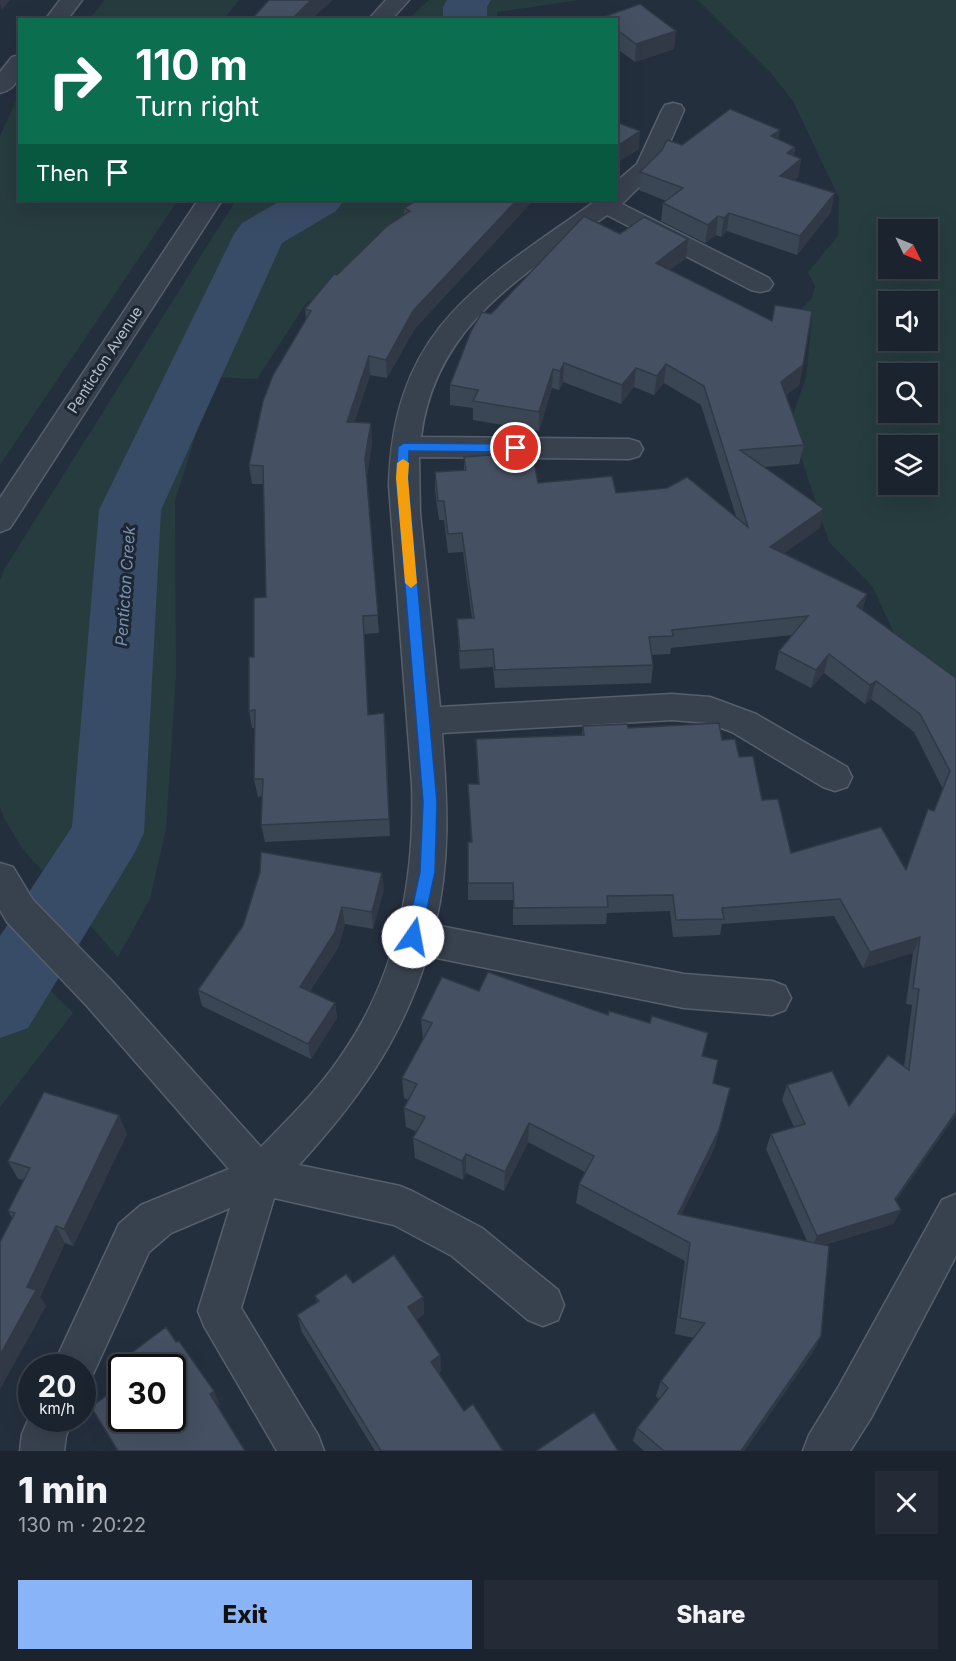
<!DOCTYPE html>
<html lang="en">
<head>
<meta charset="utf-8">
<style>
  body { margin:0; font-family:Inter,sans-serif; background:#242b36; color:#f1f3f6; height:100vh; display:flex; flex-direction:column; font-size:22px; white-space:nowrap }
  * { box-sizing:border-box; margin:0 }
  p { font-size:20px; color:#a0a4aa }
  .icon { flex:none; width:33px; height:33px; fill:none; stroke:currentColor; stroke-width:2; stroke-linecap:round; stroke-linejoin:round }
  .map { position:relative; height:1451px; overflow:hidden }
  .details { display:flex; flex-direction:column; background:#1b232e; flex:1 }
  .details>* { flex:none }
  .hud { position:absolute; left:18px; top:18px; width:600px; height:183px; border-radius:0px; box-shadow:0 6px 24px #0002,0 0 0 2px #39404a; background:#0b6e4f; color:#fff; overflow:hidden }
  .needle { width:39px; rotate:133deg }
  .controls { position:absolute; left:878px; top:219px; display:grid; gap:12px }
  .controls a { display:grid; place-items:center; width:60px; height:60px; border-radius:0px; background:#1b232e; box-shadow:0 6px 24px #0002,0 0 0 2px #39404a; font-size:30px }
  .speed { position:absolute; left:18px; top:1354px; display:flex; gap:12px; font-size:30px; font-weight:700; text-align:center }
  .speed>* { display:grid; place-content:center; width:78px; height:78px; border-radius:50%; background:#1b232e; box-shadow:0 6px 24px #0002,0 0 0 2px #39404a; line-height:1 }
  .speed small { font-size:15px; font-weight:400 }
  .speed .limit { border:3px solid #111; border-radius:9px; background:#fff; color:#111 }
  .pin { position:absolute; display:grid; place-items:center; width:51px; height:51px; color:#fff; margin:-26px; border:3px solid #fff; border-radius:50%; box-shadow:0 2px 6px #0007 }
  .me { position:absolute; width:66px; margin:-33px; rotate:12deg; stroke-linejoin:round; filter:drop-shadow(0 0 4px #0008) }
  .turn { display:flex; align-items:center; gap:21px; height:126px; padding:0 18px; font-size:27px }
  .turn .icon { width:78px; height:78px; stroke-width:2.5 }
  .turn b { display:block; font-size:42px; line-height:51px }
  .then { display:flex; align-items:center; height:57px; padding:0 18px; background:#0003; gap:12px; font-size:22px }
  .round { display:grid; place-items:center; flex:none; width:63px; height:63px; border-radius:0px; background:#242b36 }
  .head { display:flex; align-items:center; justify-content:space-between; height:102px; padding:0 18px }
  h1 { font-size:36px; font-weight:800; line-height:45px }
  .action { display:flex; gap:12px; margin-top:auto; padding:12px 18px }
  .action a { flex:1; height:69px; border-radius:0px; background:#8ab4f8; color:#111; font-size:24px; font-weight:800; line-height:69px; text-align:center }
  .action a+a { background:#242b36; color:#f1f3f6 }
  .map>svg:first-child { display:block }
  .green { fill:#263c3f; fill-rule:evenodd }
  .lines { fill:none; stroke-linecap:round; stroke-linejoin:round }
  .river { fill:#394c67; fill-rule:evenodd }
  .minor-casing { stroke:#565f6c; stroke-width:3 }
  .minor { fill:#38414e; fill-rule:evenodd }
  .wall { fill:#3b4654 }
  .shaded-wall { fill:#303945 }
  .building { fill:#455162; stroke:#303945; stroke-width:1.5 }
  .route { fill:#1a73e8; stroke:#114b97; stroke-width:1.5 }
  .slow { fill:#f59e0b }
  .labels { text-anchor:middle; stroke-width:6; stroke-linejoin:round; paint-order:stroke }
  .street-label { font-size:15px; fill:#b4bcc9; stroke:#1d2633 }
  .water-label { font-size:16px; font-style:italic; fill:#7c92b1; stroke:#1d2633 }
</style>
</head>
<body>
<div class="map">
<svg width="956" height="1451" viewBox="0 0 956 1451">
  <rect width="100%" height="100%" fill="#242f3e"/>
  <path class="green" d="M105,0H239L224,19H89Z
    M429,0H580L497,12V19H408Z
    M698,0H956V697L903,652L872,586L829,542L790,424L806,377L812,319L799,311L812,298L815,286L808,272L838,236L839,198L793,101L770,72ZM888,230H927V268H888ZM888,302H927V340H888ZM888,374H927V412H888ZM888,446H927V484H888Z
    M19,94L20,200H178L0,465V136Z
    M236,200H435L333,287L306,303L257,379L214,377L175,501L176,675L166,829L150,899L118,957L22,848L4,818L0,806V580L5,568Z
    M0,939L73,1013L0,1107Z"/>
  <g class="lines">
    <path class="river" d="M447,0H491L487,7V20H443V7Z
      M282,200H344L336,211L282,243L161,510L144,833L134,854L28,1028L0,1038V936L72,827L99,510L234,234L242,223Z"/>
    <defs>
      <path id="minor" d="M60,0H82L67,20H45Z
        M386,0H409L391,20H368Z
        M20,55C20,73 20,88 0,93V72L12,57Z
        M673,103L681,105L684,110L659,167L622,204L769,278L773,284L769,290L760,292L751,290L607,215C523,276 435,324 421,437L629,439L639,442L643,449L639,456L629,459L419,457L420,513L440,707L672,694L710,697L756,714L847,767L852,777L847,787L835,791L823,787L732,732L708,723L672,720L442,733C447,798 451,861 435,925L684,974L772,981L785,986L791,998L785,1010L772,1015L684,1008L427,956C402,1040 357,1101 299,1165L400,1186L414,1192L482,1228L558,1290L564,1305L558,1320L543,1326L528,1320L452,1256L394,1225L274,1198L241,1308L318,1435L324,1451H277L204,1326L198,1311L230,1208L171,1233L149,1252L89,1383L82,1386V1368H52L119,1224L141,1205L229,1169L87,1006L7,922L0,910V863L13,867L33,900L113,982L261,1147C291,1116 322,1086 345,1050C398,972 415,877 412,784L389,486C393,327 480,283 597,200H616V182L637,164L662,110L665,105Z
        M198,200H222L10,528L0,532V498Z
        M956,1194V1256L871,1418L850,1451H803L809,1435L839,1386L942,1200Z
        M32,1411V1419H73L66,1436L64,1451H20L22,1434Z"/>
    </defs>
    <use href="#minor" class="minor-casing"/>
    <use href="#minor" class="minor"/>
  </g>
  <path class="wall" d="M640,4L674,49L635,62L616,48V20Z
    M779,140L795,147L794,156L801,159L798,177L794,180L831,212L797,255L727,231L721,237L716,235L705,243L661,221L663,203L666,201L639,190L640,172L682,145Z
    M417,200L414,330L387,378L370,375L354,423L372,442L367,476L379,633L364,634L368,715L386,731L390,836L265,842L261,825L262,796L258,797L254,779L255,728H252L249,711L254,657L266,597L264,484H252L249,465L306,320L305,309L337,275L404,214V208Z
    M620,234L688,239L686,258L670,270L803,365L799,385L786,395L804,445L799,464L764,467L820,528L784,553L867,594L862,610L956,678V1115L896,1200L901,1210L893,1224L824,1245L821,1336L813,1352L744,1451H644L633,1441L637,1428L659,1399L656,1396L661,1381L694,1338L675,1334L685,1261L576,1203L579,1184L585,1172L528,1142L504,1191L466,1173L463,1180L415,1158L413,1138L417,1132L406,1127L404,1108L408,1100L404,1098L402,1078L423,1040L421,1019L479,991L703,1056L713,1083L719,1130L714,1149L681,1215L807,1241L766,1149L771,1134L794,1127L782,1100L787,1085L849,1106L904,1067L912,1005L906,1004L913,953L863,968L834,916L722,924L720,935L673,937L670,911L607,913L606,924L513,925V900H468V842H471L468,784H478L476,739L582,735L583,726L628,728L722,740L739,757L791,853L905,870L934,811L943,789L914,732L871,699L865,704L824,673L811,688L775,669L779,651L792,635L671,648L670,654L652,655L653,665L651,683L495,688L493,667L460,669L457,619L472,618L463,552L448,553L444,520H439L435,491V472L464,470V457L538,483L616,493L736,516L701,405L664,383L654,395L634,387L621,404L563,382L559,390L552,388L539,431L473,420V408L450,405V385L491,314Z
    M384,889L373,929L345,924L338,948L310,991L335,1003L337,1018L311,1059L202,1006L198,990L243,926Z
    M127,1134L73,1246L65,1243L40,1297L46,1306L0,1389V1242L12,1218L8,1211L24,1180L18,1179L8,1161Z
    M353,1283L423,1297L424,1314L416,1320L440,1355L441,1371L439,1373L464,1411L503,1451H375L302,1332L297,1315L317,1302L315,1296Z"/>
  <path class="shaded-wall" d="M0,0H10L2,10L0,4Z
    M311,0H333L311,20H291Z
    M676,31L674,49L635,62L636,44Z
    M619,111L618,129L616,131V113Z
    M780,130L777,148L771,136Z
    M640,131L639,149L616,164V147Z
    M795,147L792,165L787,153Z
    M801,159L798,177L777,194L780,176Z
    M835,193L831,212L797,255L800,236Z
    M517,200H534L414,330L387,378L386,360L413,311Z
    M729,213L727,231L721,237L724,218Z
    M718,216L716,235L705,243L708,225Z
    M688,239L686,258L654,282L656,263Z
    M369,356L370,375L348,441L347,422Z
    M564,363L563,382L559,390L560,371Z
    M666,364L664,383L654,395L657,376Z
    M803,365L799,385L777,401L781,382Z
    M636,368L634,387L621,404L622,385Z
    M553,369L552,388L539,431V412Z
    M371,423L372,442L367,476L365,458Z
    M824,509L820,528L766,565L770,547Z
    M867,594L861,612L857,606Z
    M829,654L824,673L811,688L816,670Z
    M876,681L871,699L865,704L870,685Z
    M384,713L386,731L390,836L389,819Z
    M382,873L384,889L373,929L372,912Z
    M342,907L345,924L338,948L302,1002L300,987Z
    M920,937L913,953L863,968L870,952Z
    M335,1003L337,1018L311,1059L308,1044Z
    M956,1112V1115L888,1212L895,1199Z
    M119,1115L127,1134L73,1246L64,1229Z
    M529,1123L528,1142L504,1191L505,1172Z
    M719,1130L714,1149L673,1232L678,1214Z
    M466,1154V1173L463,1180L462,1161Z
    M901,1210L893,1224L811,1249L817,1236Z
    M56,1226L65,1243L40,1297L46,1306L0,1389V1355L27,1287Z
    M423,1297L424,1314L410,1324L408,1307Z
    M821,1336L813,1352L744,1451H741Z
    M440,1355L441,1371L433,1377L431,1362Z
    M214,1391L220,1404L216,1407L210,1394Z"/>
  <path class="building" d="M269,0H311L291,20H251Z
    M640,4L676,31L636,44L616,29V20H595Z
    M730,109L780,130L771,136L795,147L787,153L801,159L780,176L835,193L800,236L729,213L724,218L718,216L708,225L663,203L683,188L640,172L662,150L667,140L682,145Z
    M616,122L640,131L616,147Z
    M417,200H517L413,311L386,360L369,356L347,422L371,423L365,458L378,615L363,616L368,715L384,713L389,819L261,825L263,779H254L255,710L249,711V657H254V598L266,597L263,466L249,465L263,401L273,375L311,311L305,309L334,274L337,275L387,226L410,211L404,208Z
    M584,216L620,234L644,217L688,239L656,263L772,321L775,305L812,311L803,365L781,382L804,445L740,450L824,509L770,547L867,594L857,606L956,678V1112L895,1199L901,1210L817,1236L771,1134L805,1124L787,1085L832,1071L849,1106L888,1055L909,1070L919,989L913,988L920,937L870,952L840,899L722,908L724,919L676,920L673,895L607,896L608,907L514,908L513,883H468V842H472L468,784H479L476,739L584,735L583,726L627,724L628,728L719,723L722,740L735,739L739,757L753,756L762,800L778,799L791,853L881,827L906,870L928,809L934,811L950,771L920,714L876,681L870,685L829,654L816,670L779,651L808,616L672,630L673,636L649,637L653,665L495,670L493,649L460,651L457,619L474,618L462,533L448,534L444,501H438L435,472L466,470L464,457L532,452L538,483L612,476L616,493L667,488L687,477L748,527L704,386L666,364L657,376L636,368L622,385L564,363L560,371L553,369L539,412L473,401L478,390L450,385L471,331L482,312L491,314Z
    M261,852L382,873L372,912L342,907L335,932L300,987L335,1003L308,1044L198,990L243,926L260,872Z
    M488,972L608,1015L609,1011L650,1023L652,1016L708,1033L702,1056L718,1060L713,1083L730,1088L719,1130L678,1214L829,1246L821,1336L741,1451H664L637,1428L668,1388L661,1381L705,1323L680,1318L690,1243L579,1184L594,1156L529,1123L505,1172L466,1154L462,1161L413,1138L425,1117L404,1108L417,1084L402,1078L432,1023L421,1019L442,977L479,991Z
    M44,1092L119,1115L64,1229L56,1226L27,1287L36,1290L0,1355V1242L15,1213L8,1211L30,1168L8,1161Z
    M394,1255L423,1297L408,1307L440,1355L431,1362L464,1411L473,1404L503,1451H381L297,1315L319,1301L315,1296L346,1274L353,1283Z
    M166,1327L176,1342L179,1341L214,1391L210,1394L245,1451H118L91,1407L122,1384V1419H172V1368H122V1377L114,1366Z
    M594,1412L618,1451H536Z"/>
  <path class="route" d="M404,443L516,444L522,448L516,452L409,451L408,478L437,802L435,872L421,937L419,942L413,944L408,942L406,937L420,872L423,802L396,478L398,447Z"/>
  <path class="slow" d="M403,459L409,463L408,478L417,583L411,588L405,583L396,478L397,463Z"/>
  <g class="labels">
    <g class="street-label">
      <text transform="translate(105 360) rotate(-57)" y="5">Penticton Avenue</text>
    </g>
    <g class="water-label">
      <text transform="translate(125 586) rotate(-86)" y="6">Penticton Creek</text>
    </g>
  </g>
</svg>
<div class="controls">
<a><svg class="needle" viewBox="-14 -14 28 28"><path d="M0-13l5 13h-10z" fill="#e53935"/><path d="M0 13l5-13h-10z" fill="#a0a4aa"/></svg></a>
<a><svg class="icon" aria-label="sound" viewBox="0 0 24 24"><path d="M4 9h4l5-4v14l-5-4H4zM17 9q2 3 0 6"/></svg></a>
<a><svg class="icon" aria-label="search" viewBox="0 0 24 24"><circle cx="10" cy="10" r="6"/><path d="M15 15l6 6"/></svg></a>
<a><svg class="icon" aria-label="layers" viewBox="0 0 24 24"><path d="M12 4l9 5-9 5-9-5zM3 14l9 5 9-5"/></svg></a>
</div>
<div class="speed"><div>20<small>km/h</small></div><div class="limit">30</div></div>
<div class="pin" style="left:516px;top:448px;background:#d93025"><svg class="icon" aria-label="arrive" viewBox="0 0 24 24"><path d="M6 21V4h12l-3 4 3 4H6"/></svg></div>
<svg class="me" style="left:413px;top:937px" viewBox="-20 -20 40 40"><circle r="19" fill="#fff"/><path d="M0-13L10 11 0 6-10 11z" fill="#1a73e8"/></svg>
<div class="hud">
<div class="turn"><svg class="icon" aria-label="right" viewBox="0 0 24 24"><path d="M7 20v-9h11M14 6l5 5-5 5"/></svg><div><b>110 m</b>Turn right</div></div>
<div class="then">Then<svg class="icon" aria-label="arrive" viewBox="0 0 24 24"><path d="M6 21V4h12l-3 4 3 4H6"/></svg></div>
</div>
</div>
<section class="details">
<div class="head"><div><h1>1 min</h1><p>130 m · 20:22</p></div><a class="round"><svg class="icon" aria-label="close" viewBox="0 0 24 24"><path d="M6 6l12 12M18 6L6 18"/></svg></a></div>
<div class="action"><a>Exit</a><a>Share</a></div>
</section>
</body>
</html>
